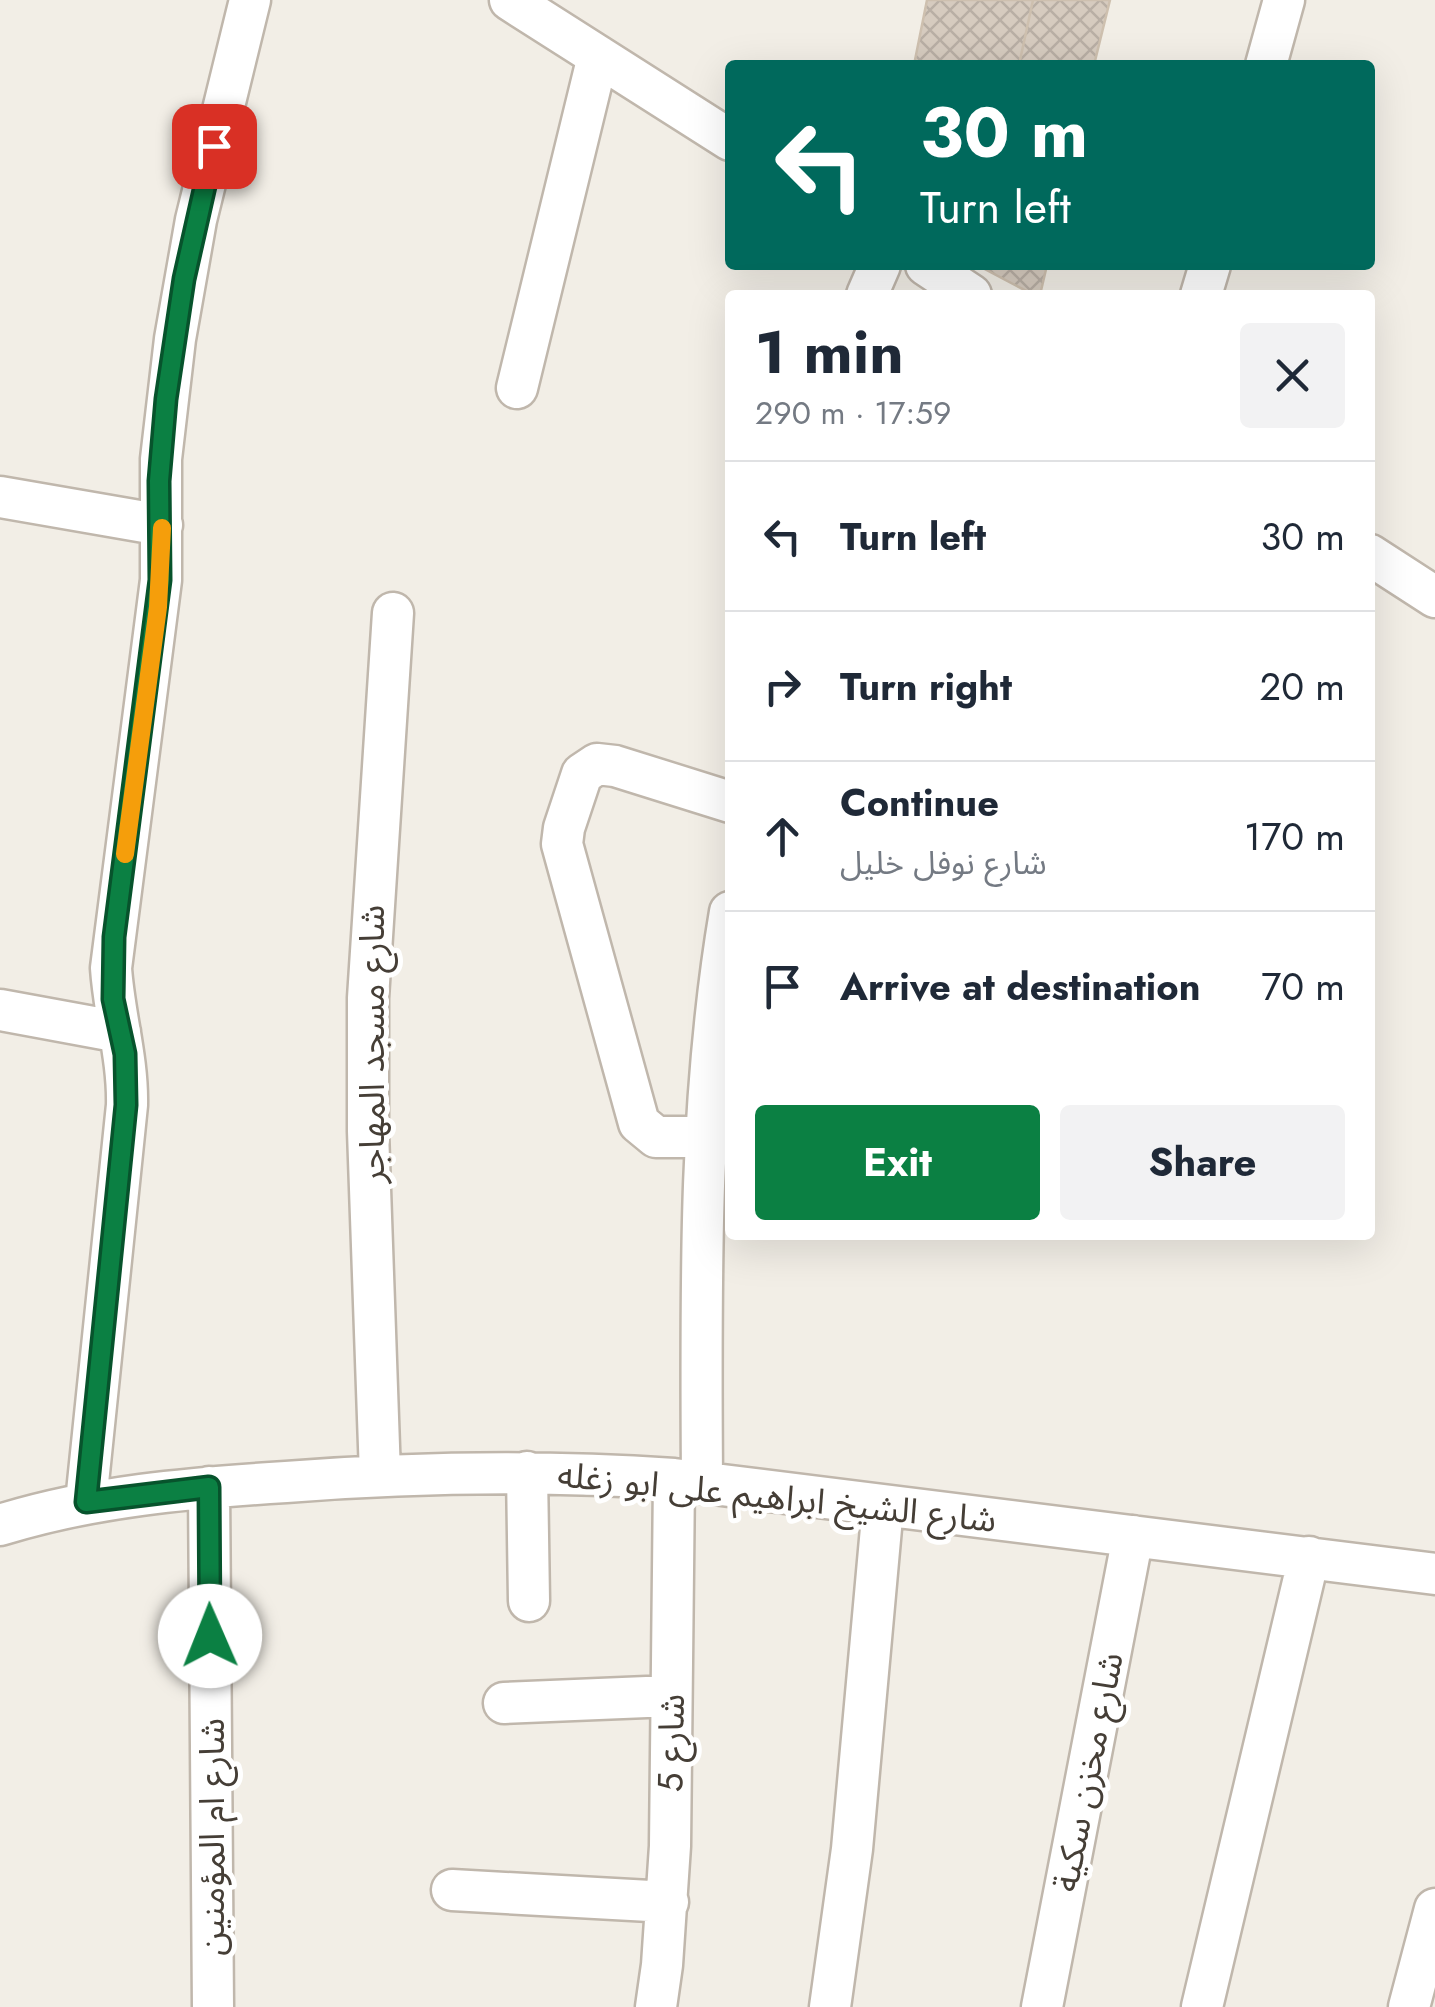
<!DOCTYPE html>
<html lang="en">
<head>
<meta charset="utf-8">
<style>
  body { margin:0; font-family:Jost,"Noto Sans Arabic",sans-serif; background:#f2f2f3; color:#1f2937; height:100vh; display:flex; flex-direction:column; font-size:38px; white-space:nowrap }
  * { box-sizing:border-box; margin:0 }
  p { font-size:32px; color:#747a83 }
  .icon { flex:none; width:55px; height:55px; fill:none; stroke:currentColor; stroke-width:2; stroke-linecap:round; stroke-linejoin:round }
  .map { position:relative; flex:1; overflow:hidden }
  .sheet { position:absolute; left:725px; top:290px; width:650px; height:950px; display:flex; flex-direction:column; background:#fff; border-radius:10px; box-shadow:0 10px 40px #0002 }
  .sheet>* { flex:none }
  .top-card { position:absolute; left:725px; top:60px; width:650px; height:210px; border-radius:10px; box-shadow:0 10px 40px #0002; background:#00695c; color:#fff; overflow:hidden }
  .pin { position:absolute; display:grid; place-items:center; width:85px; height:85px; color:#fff; margin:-42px; border-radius:20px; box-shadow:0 5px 15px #0006 }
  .me { position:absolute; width:110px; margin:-55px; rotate:359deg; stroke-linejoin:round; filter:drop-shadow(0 0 8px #0008) }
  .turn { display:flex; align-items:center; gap:35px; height:210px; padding:0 30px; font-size:45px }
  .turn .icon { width:130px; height:130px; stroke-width:2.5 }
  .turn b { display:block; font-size:70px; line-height:85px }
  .round { display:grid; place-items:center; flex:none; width:105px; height:105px; border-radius:10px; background:#f2f2f3 }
  .overview { display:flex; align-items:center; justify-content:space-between; height:170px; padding:0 30px }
  h1 { font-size:60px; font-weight:700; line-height:75px }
  .cta { display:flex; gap:20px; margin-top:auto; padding:20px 30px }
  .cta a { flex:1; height:115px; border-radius:10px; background:#0b8043; color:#fff; font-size:40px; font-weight:700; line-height:115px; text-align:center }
  .cta a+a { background:#f2f2f3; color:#1f2937 }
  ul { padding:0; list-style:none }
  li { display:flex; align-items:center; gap:30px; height:150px; padding:0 30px; border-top:2px solid #e0e1e3 }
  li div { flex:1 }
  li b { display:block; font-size:38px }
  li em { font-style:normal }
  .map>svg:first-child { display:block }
  .building { fill:url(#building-cross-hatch); stroke:#cec0af; stroke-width:2.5 }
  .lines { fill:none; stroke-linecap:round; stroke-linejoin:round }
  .minor-casing { stroke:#c0b7ac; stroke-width:45 }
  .minor { stroke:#fff; stroke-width:40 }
  .route-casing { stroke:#07532c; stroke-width:25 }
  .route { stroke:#0b8043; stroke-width:18 }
  .slow { stroke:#f59e0b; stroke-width:18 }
  .labels { text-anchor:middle; stroke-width:10; stroke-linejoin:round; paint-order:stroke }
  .street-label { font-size:35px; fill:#453e36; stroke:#fff }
</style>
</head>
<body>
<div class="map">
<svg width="1435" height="2007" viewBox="0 0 1435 2007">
  <defs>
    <pattern id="building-cross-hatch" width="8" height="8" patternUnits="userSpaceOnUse" patternTransform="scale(2.5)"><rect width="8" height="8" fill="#d6cbbf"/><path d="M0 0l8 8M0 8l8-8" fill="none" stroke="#b9afa5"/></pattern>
  </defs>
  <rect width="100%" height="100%" fill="#f2eee6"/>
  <path class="building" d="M927,0H1033L1019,65H914Z
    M1033,0H1110L1094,65H1019Z
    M977,265H1047L1040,295H1034Z"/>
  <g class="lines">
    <defs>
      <path id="minor" d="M510,0L730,140
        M1266,65L1284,0
        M926,265L971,295
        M867,295L880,265
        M1201,295L1210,265
        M517,388L598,56
        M0,497L162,525
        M1370,555L1435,597
        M0,1010L120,1032
        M705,1137H656L639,1123L562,844L564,828L582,774L597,764L615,766L730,802
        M527,1472L529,1601
        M380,1475L368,1131V998L393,613
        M702,1483C701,1292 698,1101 730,912
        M209,1487L213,2007
        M86,1502L127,1105C128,1058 114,1014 111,968L161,580V459L175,339L196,220L250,0
        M0,1525C94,1496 188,1488 286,1482C416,1472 544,1470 674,1479L1435,1574
        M504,1703L671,1696
        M452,1890L668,1902
        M656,2007L662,1965L670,1846L674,1479
        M830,2007L852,1849L883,1506
        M1042,2007L1133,1536
        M1202,2007L1309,1557
        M1409,2007L1435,1909"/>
    </defs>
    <use href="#minor" class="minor-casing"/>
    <use href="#minor" class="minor"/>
  </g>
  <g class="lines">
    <defs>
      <path id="route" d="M210,1636L209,1487L86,1502L126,1105L125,1054L113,999L114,937L160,580L159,481L166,399L184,279L214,146"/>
    </defs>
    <use href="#route" class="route-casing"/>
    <use href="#route" class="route"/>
    <path class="slow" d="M125,854L158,607L162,528"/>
  </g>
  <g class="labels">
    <g class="street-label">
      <text transform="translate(372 1044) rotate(-90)" y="12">شارع مسجد المهاجر</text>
      <text transform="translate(777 1497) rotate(6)" y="12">شارع الشيخ ابراهيم على ابو زغله</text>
      <text transform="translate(671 1743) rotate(-89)" y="12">شارع 5</text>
      <text transform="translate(1088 1772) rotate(-79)" y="12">شارع مخزن سكية</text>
      <text transform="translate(212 1837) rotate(-90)" y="12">شارع ام المؤمنين</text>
    </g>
  </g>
</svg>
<div class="pin" style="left:214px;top:146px;background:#d93025"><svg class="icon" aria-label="arrive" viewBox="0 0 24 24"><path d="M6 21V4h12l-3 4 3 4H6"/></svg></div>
<svg class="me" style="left:210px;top:1636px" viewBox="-20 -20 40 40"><circle r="19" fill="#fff"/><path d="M0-13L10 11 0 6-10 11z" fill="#0b8043"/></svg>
<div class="top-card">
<div class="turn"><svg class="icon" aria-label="left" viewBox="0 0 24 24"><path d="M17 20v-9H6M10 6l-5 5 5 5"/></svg><div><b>30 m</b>Turn left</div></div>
</div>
<section class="sheet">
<div class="overview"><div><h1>1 min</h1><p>290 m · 17:59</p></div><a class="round"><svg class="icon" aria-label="close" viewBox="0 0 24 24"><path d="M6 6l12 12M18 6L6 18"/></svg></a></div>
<ul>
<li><svg class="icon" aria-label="left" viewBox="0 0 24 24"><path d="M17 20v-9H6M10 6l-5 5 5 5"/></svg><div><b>Turn left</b></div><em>30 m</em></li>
<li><svg class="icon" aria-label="right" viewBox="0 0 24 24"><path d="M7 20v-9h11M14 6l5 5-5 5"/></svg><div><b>Turn right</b></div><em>20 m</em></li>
<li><svg class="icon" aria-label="ahead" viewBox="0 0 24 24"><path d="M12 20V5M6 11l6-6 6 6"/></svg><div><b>Continue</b><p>شارع نوفل خليل</p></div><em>170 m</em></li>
<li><svg class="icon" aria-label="arrive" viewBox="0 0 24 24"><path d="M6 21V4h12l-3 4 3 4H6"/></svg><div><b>Arrive at destination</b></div><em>70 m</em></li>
</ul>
<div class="cta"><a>Exit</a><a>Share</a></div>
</section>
</div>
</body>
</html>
